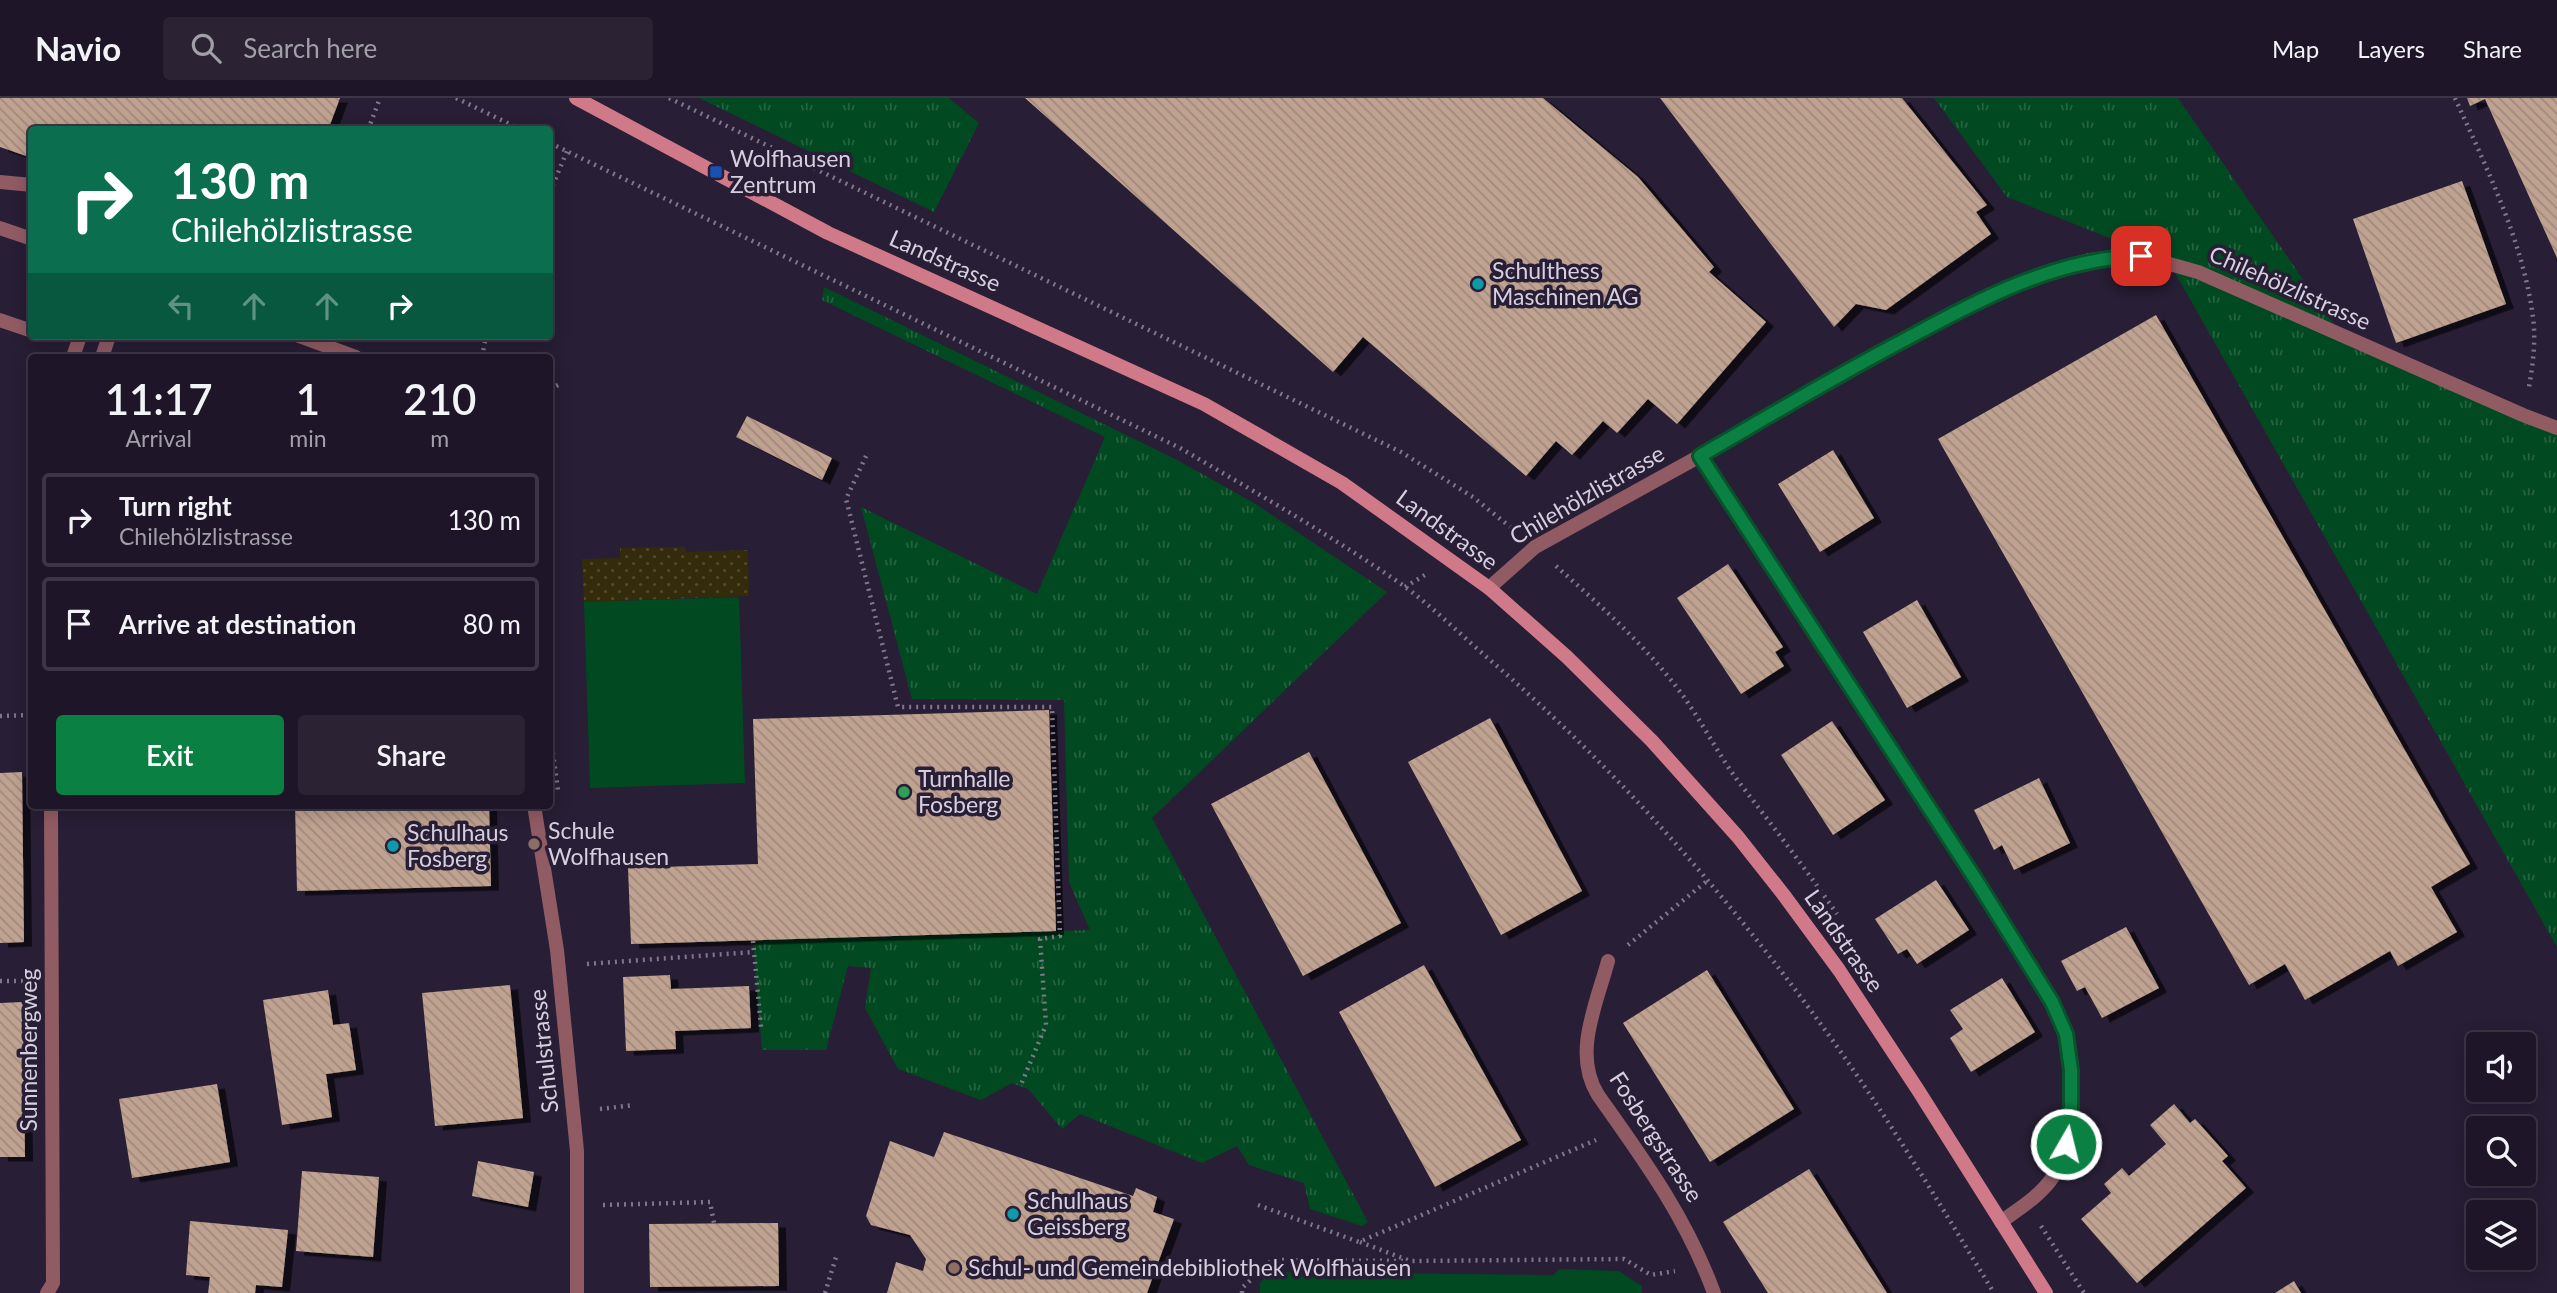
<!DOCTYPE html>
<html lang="en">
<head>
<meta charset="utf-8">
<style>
  body { margin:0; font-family:Lato,sans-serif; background:#2b2334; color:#f1f3f6; height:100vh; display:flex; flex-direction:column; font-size:26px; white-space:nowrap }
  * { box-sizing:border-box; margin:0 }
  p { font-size:23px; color:#a19fa8 }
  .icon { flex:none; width:38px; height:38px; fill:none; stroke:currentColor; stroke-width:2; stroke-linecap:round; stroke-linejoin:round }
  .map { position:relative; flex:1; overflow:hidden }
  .drawer { position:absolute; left:28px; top:256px; width:525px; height:455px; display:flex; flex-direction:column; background:#1e1628; border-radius:7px; box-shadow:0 4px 18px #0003,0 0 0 2px #3c3545 }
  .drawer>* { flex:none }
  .hud { position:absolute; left:28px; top:28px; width:525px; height:214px; border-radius:7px; box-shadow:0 4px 18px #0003,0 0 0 2px #3c3545; background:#0b6e4f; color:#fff; overflow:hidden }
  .controls { position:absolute; left:2466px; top:934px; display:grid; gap:14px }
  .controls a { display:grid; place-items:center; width:70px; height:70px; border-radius:7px; background:#1e1628; box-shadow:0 4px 18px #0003,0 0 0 2px #3c3545; font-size:35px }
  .pin { position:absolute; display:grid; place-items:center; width:60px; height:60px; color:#fff; margin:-30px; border-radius:14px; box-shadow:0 4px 10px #0006 }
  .me { position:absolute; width:77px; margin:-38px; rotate:8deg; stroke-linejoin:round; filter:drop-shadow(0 0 5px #0008) }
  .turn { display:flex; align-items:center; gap:24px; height:147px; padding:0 28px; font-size:32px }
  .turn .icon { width:91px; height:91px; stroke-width:2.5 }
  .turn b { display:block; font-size:49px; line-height:60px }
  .lanes { display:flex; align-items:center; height:66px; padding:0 28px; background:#0003; justify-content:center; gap:35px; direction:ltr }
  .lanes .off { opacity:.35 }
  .eta { display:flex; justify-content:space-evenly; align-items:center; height:119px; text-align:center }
  .eta b { font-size:42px; font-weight:600; line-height:49px }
  .cta { display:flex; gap:14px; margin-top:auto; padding:14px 28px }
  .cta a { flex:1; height:80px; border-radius:7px; background:#0b8043; color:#fff; font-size:28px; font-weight:600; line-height:80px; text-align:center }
  .cta a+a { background:#2b2334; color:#f1f3f6 }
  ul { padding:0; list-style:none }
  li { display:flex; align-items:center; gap:21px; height:94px; margin:0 14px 10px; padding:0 14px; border:4px solid #3c3545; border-radius:7px }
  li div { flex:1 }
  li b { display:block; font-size:26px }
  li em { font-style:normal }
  header { display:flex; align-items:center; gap:42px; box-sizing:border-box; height:98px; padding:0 35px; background:#1e1628; border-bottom:2px solid #3c3545 }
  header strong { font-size:33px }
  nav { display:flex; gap:38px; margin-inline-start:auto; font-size:24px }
  .search { width:490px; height:63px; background:#2b2334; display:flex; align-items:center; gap:18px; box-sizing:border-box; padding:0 24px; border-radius:7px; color:#a19fa8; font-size:26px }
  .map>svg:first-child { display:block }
  .grass { fill:url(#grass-tufts) }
  .sand { fill:url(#sand-dots) }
  .garden { fill:#014a21 }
  .building { fill:url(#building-back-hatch); filter:url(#shadow) }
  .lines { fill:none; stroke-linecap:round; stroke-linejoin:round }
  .path { stroke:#7f778a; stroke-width:4.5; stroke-dasharray:2 5; stroke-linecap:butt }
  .service { stroke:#915b64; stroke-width:14 }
  .minor { stroke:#915b64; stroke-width:14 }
  .secondary { stroke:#d07a89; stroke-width:14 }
  .route-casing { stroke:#07532c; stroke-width:18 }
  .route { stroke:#0b8043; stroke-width:12 }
  .transit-dot { fill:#1a4fb4; stroke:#281e35; stroke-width:2.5 }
  .culture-dot { fill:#0f9aa8; stroke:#281e35; stroke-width:2.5 }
  .leisure-dot { fill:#2e9e5b; stroke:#281e35; stroke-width:2.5 }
  .education-dot { fill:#8d6e63; stroke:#281e35; stroke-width:2.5 }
  .labels { text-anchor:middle; stroke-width:7; stroke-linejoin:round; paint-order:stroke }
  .poi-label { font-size:23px; fill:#d5cfde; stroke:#281e35; text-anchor:start }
  .street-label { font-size:23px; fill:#d5cfde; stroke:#281e35 }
</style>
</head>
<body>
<header>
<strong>Navio</strong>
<div class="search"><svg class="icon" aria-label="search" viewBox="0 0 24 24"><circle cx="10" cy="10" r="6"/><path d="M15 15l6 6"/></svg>Search here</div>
<nav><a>Map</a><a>Layers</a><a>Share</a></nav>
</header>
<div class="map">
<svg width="2557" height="1195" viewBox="0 0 2557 1195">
  <defs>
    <pattern id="grass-tufts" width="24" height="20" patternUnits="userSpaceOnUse" patternTransform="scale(1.75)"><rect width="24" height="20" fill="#014a21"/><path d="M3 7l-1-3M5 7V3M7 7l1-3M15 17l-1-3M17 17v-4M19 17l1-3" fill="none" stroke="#256341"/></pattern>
    <pattern id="sand-dots" width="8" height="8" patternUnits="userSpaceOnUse" patternTransform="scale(1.75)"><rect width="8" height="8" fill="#332b09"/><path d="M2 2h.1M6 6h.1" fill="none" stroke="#50492c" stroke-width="1.8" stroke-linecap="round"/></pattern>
    <pattern id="building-back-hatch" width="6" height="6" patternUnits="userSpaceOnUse" patternTransform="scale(1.75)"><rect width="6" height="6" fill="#c0a290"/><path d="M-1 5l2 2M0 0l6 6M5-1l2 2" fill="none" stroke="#a0897d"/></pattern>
    <filter id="shadow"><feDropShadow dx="8" dy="4.5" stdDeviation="0" flood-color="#0009"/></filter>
  </defs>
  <rect width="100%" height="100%" fill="#281e35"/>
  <path class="grass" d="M699,0H949L979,25L934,114Z
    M1934,0H2178L2342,238L2557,330V849L2169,164L2007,99Z
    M824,189L1177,362L1254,405L1387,494L1152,720L1368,1124L1362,1128L1310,1111L1304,1085L1249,1067L1237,1048L1202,1065L1080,1016L1062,1031L1028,991L1012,985L981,1002L898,971L865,910L871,870L848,868L826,952H762L753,843L1090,832L1069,784L1064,602L912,601L861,409L1037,496L1105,339L822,202Z"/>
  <path class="sand" d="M685,449L686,454L748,452L749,498L584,504L582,461L620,460V450Z"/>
  <path class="garden" d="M739,499L745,685L590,690L584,504Z
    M1560,1171L1619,1173L1642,1188V1195H1260V1185L1269,1174L1553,1177Z"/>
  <path class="building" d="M0,0H340L328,32H32V60L0,49Z
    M1025,0H1543L1638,79L1714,169L1709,174L1766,224L1677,326L1648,301L1617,335L1603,323L1572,357L1556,343L1526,378L1363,239L1333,274Z
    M1660,0H1902L1987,107L1976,114L1991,136L1886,212L1856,206L1834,229Z
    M2467,0H2557V160L2485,1L2470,8Z
    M2462,83L2506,206L2396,245L2353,121Z
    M2156,217L2470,766L2431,789L2457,834L2398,868L2390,853L2305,902L2285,866L2249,887L1938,341Z
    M747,318L832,360L822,382L736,339Z
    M1833,352L1874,420L1820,454L1778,386Z
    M1728,466L1783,549L1775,554L1784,568L1741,596L1677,500Z
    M1917,502L1961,579L1907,610L1863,534Z
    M1049,612L1056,833L631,846L628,770L758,766L753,621Z
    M1490,620L1582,793L1501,837L1408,664Z
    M1832,623L1885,702L1833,737L1781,657Z
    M1309,654L1401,825L1303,878L1211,706Z
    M22,674L24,844L0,845V675Z
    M2039,680L2070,745L2014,772L2002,747L1994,752L1974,712Z
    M295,707H489L491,788L297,793Z
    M1936,782L1969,832L1917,866L1907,851L1898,856L1875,821Z
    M2126,829L2159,890L2102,920L2085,889L2077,893L2061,863Z
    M1424,867L1521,1042L1435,1089L1339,914Z
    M1707,872L1794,1011L1710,1064L1623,925Z
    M670,877L671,891L749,888L751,930L675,933L676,951L626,953L623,879Z
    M2002,880L2035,934L1971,974L1950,940L1963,931L1950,912Z
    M510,887L523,1020L435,1028L422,895Z
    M328,892L333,927L349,925L356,972L326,976L332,1019L282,1027L263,902Z
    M23,904L25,1059H0V905Z
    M217,986L230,1064L132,1080L119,1001Z
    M2174,1006L2190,1025L2195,1021L2228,1058L2222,1063L2246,1090L2137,1185L2081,1121L2111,1095L2104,1086L2122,1070L2129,1078L2166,1046L2150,1027Z
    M944,1034L1133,1098L1136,1090L1157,1099L1153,1114L1174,1121L1147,1195H887L896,1164L923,1173L926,1161L910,1137L871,1127L866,1118L890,1043L934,1059Z
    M478,1063L534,1074L528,1109L472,1098Z
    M1809,1071L1887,1195H1768L1723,1124Z
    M302,1073L379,1079L373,1159L296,1153Z
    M190,1123L288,1132L282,1189L256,1187L255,1195H208L210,1179L186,1177Z
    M778,1125L779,1188L650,1189L649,1126Z
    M2294,1183L2301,1195H2275Z"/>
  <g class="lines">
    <path class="path" d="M456,0L522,32
      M669,0L1401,354L1473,399L1514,432
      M2455,0C2486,69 2523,143 2533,219C2536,242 2533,266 2529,289
      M368,32L380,0
      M550,45L1180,350C1255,394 1332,438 1404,488C1434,510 1462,538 1490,562C1619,673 1734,805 1833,943C1891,1024 1942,1110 1994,1195
      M550,94L567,53
      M482,259L486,238
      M550,291L560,286
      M866,358L846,401L898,609H1052L1060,838L1040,841L1046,927L1020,989
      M1556,468C1602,509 1650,551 1686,602C1704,628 1719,657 1738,683C1772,727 1805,770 1837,816
      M1405,489L1425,477
      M0,618L32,617
      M550,634L558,692
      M753,843L761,929
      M1628,847L1707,783
      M587,866L754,854
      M0,883H26
      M600,1011L634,1007
      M603,1107L710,1104L714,1125
      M1258,1107L1359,1144L1596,1042
      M2041,1128L2084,1195
      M1360,1144L1410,1163L1624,1161L1651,1177L1675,1173
      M825,1195L836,1159
      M1242,1195V1190L1272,1162L1408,1163"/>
    <path class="service" d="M0,84L32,87
      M0,222L32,233
      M73,259L80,238
      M102,259L109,238
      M47,1195L53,1185L51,707"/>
    <path class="minor" d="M0,130L32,141
      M299,238L356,259
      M1700,358C1785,488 1870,618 1954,749C1976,781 1996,814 2017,847C2038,879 2061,911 2069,950C2076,990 2076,1049 2050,1083C2037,1100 2018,1111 2001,1124
      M1489,490L1535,449L1700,358L1837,278L1939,223L2004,192L2053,173L2089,162L2141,158L2198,174L2523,317L2557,330
      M534,707L557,852L577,1053V1195
      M1608,863C1597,905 1572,956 1598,997C1644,1062 1686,1119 1714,1195"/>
    <path class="secondary" d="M576,0L828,135L1204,306L1342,385L1489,490L1567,559L1652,643L1738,739L1783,796L1839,872L1918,992L2046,1195"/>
  </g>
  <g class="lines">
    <defs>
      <path id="route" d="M2066,1046L2071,1009V972L2066,936L2052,904L1978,785L1700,358C1769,318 1837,277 1908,240C1980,201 2057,160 2141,158"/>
    </defs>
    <use href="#route" class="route-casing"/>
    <use href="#route" class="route"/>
  </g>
  <rect class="transit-dot" x="709" y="67" width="14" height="14" rx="3.5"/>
  <g class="culture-dot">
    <circle cx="1478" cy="186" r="7"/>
    <circle cx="393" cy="748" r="7"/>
    <circle cx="1013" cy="1116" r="7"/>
  </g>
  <circle class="leisure-dot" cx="904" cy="694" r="7"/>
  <g class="education-dot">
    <circle cx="534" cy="746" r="7"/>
    <circle cx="954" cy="1170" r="7"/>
  </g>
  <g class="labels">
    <g class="poi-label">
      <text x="730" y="69">Wolfhausen<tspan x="730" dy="26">Zentrum</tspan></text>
      <text x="1492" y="181">Schulthess<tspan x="1492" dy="26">Maschinen AG</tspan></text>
      <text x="918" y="689">Turnhalle<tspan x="918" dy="26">Fosberg</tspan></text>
      <text x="548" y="741">Schule<tspan x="548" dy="26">Wolfhausen</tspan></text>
      <text x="407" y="743">Schulhaus<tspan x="407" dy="26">Fosberg</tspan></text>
      <text x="1027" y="1111">Schulhaus<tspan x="1027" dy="26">Geissberg</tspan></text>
      <text x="968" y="1178">Schul- und Gemeindebibliothek Wolfhausen</text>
    </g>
    <g class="street-label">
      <text transform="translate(945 163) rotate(24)" y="8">Landstrasse</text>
      <text transform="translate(2290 190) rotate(24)" y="8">Chilehölzlistrasse</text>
      <text transform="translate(1587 397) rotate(-30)" y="8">Chilehölzlistrasse</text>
      <text transform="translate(1447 432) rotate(36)" y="8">Landstrasse</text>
      <text transform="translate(1844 843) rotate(55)" y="8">Landstrasse</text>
      <text transform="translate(29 952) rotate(-90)" y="8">Sunnenbergweg</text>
      <text transform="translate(544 953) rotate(-96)" y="8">Schulstrasse</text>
      <text transform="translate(1656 1039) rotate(57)" y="8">Fosbergstrasse</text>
    </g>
  </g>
</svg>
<div class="controls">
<a><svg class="icon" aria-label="sound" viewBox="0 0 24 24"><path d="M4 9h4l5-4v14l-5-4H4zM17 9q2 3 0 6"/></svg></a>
<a><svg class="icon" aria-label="search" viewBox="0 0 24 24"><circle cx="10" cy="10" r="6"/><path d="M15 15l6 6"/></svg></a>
<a><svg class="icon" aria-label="layers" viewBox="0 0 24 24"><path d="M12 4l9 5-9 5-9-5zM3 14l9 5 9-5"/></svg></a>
</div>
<div class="pin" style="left:2141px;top:158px;background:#d93025"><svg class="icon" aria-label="arrive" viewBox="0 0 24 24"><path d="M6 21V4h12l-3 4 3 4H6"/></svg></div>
<svg class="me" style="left:2066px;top:1046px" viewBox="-20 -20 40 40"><circle r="17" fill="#0b8043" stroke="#fff" stroke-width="3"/><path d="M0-11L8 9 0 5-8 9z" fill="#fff"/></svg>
<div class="hud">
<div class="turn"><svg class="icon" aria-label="right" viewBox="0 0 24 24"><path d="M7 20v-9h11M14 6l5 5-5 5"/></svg><div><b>130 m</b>Chilehölzlistrasse</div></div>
<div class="lanes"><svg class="icon off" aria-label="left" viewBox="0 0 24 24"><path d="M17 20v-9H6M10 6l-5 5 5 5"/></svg><svg class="icon off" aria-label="ahead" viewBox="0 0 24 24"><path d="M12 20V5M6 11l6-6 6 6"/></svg><svg class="icon off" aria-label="ahead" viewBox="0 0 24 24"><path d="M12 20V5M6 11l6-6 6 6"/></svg><svg class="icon" aria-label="right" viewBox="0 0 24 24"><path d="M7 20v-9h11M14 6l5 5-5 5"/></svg></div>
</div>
<section class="drawer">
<div class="eta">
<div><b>11:17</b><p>Arrival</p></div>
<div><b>1</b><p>min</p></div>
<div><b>210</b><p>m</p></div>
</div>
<ul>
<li><svg class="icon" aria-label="right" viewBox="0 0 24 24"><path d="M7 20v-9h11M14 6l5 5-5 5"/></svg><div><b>Turn right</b><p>Chilehölzlistrasse</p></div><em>130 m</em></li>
<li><svg class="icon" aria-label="arrive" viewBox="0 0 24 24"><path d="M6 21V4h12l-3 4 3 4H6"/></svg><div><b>Arrive at destination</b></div><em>80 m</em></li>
</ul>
<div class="cta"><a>Exit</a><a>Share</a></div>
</section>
</div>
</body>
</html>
